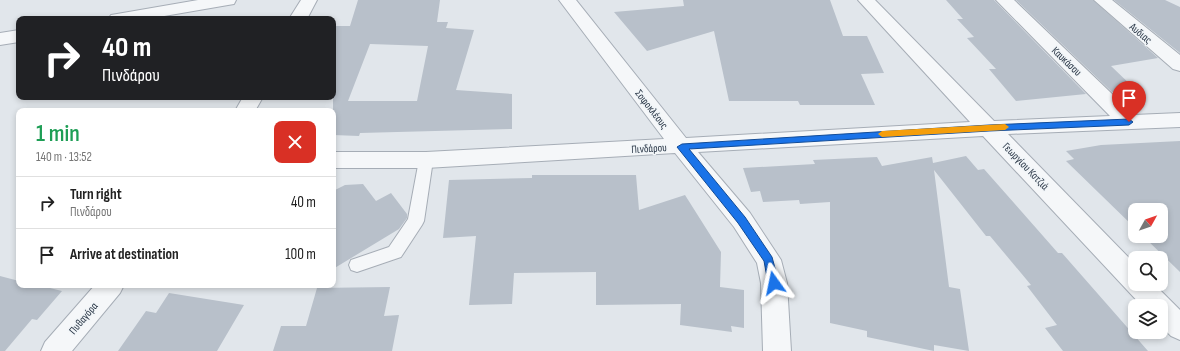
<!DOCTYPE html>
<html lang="en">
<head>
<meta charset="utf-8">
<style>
  body { margin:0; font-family:"Sofia Sans Condensed",sans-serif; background:#f6f6f6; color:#222; height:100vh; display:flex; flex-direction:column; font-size:15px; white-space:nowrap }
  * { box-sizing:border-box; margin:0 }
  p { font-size:13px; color:#767676 }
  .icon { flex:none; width:22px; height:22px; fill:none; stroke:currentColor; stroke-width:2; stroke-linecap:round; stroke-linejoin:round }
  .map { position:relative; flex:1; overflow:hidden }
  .side { position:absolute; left:16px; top:108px; width:320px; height:180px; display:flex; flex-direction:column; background:#fff; border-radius:8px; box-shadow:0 2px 6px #0003 }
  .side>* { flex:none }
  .guide { position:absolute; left:16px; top:16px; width:320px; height:84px; border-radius:8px; box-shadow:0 2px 6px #0003; background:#202124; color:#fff; overflow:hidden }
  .needle { width:26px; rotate:50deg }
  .fabs { position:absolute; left:1128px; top:203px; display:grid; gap:8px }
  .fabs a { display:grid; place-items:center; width:40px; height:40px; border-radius:8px; background:#fff; box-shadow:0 2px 6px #0003; font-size:20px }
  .pin { position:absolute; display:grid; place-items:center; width:34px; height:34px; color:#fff; margin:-41px -17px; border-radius:50% 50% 50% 0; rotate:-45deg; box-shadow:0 0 4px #0007 }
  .pin .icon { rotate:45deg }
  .me { position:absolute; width:44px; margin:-22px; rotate:348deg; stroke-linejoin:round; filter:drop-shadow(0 0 3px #0008) }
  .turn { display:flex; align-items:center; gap:14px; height:84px; padding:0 20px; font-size:18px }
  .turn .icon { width:52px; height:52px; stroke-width:2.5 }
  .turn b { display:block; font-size:28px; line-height:34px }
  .round { display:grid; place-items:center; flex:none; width:42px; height:42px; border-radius:8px; background:#f6f6f6 }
  .headline { display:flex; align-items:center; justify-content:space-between; height:68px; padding:0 20px }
  h1 { font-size:24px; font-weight:600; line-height:30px; color:#1e9e55 }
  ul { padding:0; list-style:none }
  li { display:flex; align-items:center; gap:12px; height:52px; padding:0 20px; border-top:1px solid #e0e0e0 }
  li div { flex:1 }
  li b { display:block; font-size:15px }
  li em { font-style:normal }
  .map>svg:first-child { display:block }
  .building { fill:#b8c0ca; fill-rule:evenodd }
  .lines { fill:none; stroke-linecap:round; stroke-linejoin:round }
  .lane-casing { stroke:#a6adb6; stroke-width:2 }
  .street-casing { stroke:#a6adb6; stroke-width:2 }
  .lane { fill:#f5f7f9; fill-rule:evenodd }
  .street { fill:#f5f7f9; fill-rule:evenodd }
  .route { fill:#1a73e8; stroke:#114b97 }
  .slow { fill:#f59e0b }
  .labels { text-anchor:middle; stroke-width:3; stroke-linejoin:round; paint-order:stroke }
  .street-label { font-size:11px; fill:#283545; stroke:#f1f5f8 }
</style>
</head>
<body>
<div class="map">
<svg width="1180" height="351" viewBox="0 0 1180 351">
  <rect width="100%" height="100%" fill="#e1e6eb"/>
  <path class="building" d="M358,0H440L437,22H448L446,28L474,30L456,90L512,94V129L360,133L359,136L333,135V26H350ZM370,44L428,46L417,101H348Z
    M683,0H830L843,36H867L884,73L861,74L875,105H800L798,101H729L714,31L647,51L614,12L684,6Z
    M946,0H994L1086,94L1016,101L989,69H996L967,38L974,37L957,19H963Z
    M1016,0H1093L1158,58L1111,66L1135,89L1112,92Z
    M1114,0H1165L1180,7V53Z
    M1180,141V272L1143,236H1161V210H1135V228L1066,161L1074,159L1066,151L1101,145Z
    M966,156L978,170L984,169L1058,253H1062L1148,351H1063L1045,328L1057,325L1027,286L1031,285L990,236H986L934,170L949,287L960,289L969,351L934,345V351L867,337V331L830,323V202L800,204L799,200L763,202L760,191L751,192L743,168L815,164L813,160L877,157L882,166L932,157L933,163Z
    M532,175H636L639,210L685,195L721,252L720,287L744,290V328L731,326L732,332L680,325L681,304L596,305V272L514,273L512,304L469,305L476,236L443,238L449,180L532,178Z
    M363,184L376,201L391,193L407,214V218L399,229L333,269V191L345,185Z
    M0,276L19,281V285H38L62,291L37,320L32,319L5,351H0Z
    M390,287L384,316L399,315L392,351H273L281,326H306L317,288Z
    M169,293L244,305L217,351H118L146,311L156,313Z"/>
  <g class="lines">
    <defs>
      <path id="lane" d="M426,155L431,156L433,160L424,221L422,225L401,257L357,272L351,270L349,265L351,260L389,247L408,219L419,160L421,156Z"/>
      <path id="street" d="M198,0H236L234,4L228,5L147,19H108L111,15L117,14Z
        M301,0H317L307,19H289Z
        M559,0H576L686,138L970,122L858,0H875L994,121L1110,116L996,0H1014L1134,115L1180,113V127L1008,134L1135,264V284H1154L1180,310V340L1171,336L1161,326V306H1142L983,136L698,152L750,213L781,260L787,283L791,351H763L761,283L757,263L734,227L675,153L426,168H333V152H426L664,139Z
        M1094,0H1112L1180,55V71L1173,69Z
        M19,30V42L0,45V33Z
        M243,97H263L255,111H235Z
        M95,285H124L120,293L72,351H41L45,342Z"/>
    </defs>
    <use href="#lane" class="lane-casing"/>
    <use href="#street" class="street-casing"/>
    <use href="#lane" class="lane"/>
    <use href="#street" class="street"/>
  </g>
  <path class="route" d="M1129,119L1133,122L1129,125L989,131L689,149L745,217L772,257L779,283L777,286H770L768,283L764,261L738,223L677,147L682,144L989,125Z"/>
  <path class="slow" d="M1005,124L1009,127L1005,130L882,137L878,134L882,131Z"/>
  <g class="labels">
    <g class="street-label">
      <text transform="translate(1141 33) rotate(40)" y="4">Αυδιας</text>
      <text transform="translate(1067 61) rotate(44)" y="4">Καυκάσου</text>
      <text transform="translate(652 109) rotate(52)" y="4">Σοφοκλέους</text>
      <text transform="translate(649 148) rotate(-3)" y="4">Πινδάρου</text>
      <text transform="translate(1026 166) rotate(46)" y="4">Γεωργίου Κοτζιά</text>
      <text transform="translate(83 318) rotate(-50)" y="4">Πυθαγόρα</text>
    </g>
  </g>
</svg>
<div class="fabs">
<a><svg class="needle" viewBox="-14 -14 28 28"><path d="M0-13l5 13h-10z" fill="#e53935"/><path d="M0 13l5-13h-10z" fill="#767676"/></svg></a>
<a><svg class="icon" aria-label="search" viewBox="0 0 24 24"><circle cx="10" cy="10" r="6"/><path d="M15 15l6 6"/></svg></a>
<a><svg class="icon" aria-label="layers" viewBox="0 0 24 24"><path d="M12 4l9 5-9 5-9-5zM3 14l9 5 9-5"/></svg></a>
</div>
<div class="pin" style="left:1129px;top:122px;background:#d93025"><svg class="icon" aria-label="arrive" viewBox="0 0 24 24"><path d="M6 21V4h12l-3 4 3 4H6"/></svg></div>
<svg class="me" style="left:774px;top:283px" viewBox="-20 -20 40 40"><path d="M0-17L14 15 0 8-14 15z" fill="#1a73e8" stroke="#fff" stroke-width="4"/></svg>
<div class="guide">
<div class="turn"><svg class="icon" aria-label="right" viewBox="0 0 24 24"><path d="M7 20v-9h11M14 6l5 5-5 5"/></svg><div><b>40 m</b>Πινδάρου</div></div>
</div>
<section class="side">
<div class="headline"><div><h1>1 min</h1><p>140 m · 13:52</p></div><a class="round" style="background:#d93025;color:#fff"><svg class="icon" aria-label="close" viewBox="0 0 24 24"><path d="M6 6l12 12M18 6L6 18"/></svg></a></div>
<ul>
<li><svg class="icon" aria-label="right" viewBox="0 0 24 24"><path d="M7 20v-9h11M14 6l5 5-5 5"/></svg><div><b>Turn right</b><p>Πινδάρου</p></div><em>40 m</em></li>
<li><svg class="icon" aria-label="arrive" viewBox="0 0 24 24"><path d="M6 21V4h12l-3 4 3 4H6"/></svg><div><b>Arrive at destination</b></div><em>100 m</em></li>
</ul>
</section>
</div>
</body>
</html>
